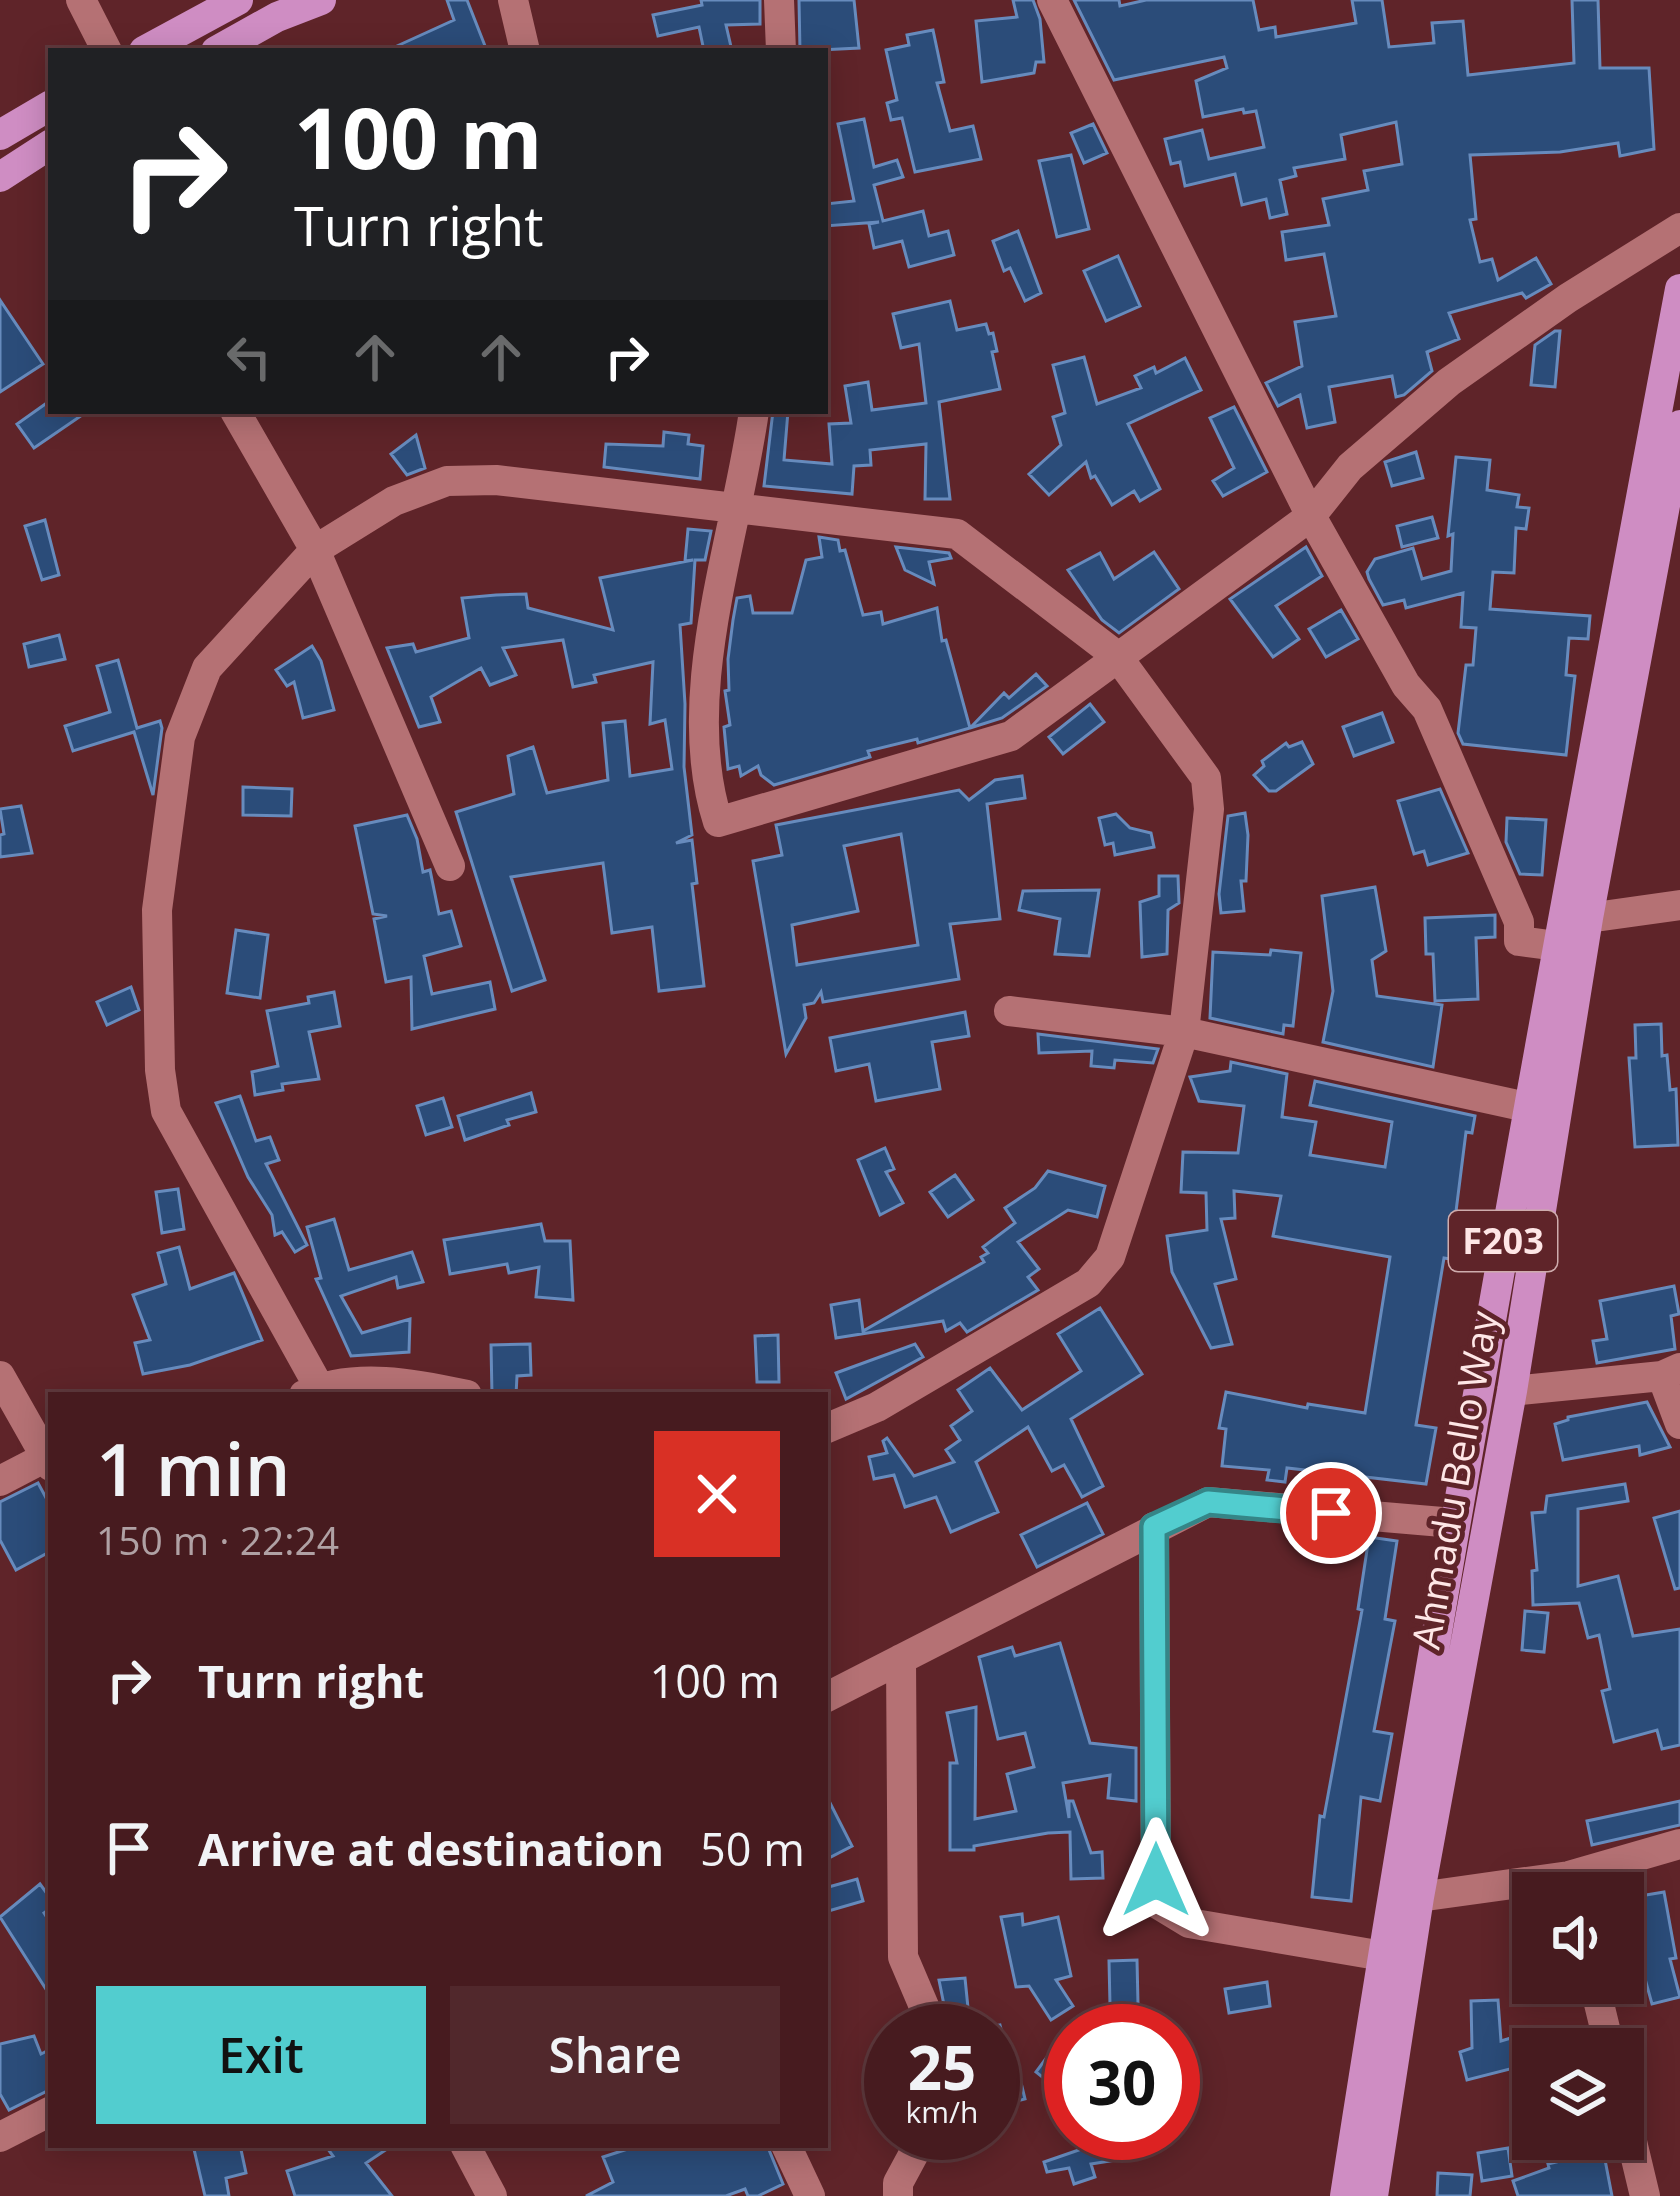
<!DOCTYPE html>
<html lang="en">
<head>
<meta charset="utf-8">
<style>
  body { margin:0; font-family:"Open Sans",sans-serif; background:#51282c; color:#f1f3f6; height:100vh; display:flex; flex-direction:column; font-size:45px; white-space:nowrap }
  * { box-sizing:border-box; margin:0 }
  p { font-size:39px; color:#b0a1a4 }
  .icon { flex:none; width:66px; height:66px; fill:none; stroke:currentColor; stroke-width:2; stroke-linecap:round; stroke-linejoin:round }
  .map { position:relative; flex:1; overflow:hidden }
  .drawer { position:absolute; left:48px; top:1392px; width:780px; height:756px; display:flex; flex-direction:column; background:#471b1f; border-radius:0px; box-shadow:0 6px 30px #0003,0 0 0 3px #5f393d }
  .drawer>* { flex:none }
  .banner { position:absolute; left:48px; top:48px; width:780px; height:366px; border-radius:0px; box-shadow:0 6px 30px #0003,0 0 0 3px #5f393d; background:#202124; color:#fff; overflow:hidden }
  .fabs { position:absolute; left:1512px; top:1872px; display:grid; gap:24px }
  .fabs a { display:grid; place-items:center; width:132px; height:132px; border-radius:0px; background:#471b1f; box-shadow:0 6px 30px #0003,0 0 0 3px #5f393d; font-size:60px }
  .speed { position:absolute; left:864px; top:2004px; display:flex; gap:24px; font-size:60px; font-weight:700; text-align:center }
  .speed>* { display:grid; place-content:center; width:156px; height:156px; border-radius:50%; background:#471b1f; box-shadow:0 6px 30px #0003,0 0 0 3px #5f393d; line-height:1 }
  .speed small { font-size:30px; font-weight:400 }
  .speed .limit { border:18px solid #d22; background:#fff; color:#111 }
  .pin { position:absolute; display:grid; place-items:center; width:102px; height:102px; color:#fff; margin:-51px; border:6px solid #fff; border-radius:50%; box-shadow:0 3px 12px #0007 }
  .me { position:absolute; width:132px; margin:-66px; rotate:0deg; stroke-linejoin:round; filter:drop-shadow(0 0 9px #0008) }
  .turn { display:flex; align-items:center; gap:42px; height:252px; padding:0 48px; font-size:54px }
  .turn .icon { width:156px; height:156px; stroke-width:2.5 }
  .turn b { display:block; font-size:84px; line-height:102px }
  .lanes { display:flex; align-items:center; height:114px; padding:0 48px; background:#0003; justify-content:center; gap:60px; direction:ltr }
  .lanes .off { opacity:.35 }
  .round { display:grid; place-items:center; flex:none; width:126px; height:126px; border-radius:0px; background:#51282c }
  .overview { display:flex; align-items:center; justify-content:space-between; height:204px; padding:0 48px }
  h1 { font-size:72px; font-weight:600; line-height:90px }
  .action { display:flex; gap:24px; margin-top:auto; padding:24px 48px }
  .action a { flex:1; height:138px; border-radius:0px; background:#52cdcf; color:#111; font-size:48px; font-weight:600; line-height:138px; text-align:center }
  .action a+a { background:#51282c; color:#f1f3f6 }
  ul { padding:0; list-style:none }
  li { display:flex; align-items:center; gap:36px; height:168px; padding:0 48px }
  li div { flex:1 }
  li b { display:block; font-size:45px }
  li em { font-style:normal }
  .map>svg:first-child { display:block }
  .building { fill:#2b4c79; stroke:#678bbd; stroke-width:3; fill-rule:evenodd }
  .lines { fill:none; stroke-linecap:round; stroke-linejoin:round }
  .minor { stroke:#b57174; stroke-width:30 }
  .major { stroke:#cf8dc3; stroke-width:30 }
  .route-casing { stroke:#358587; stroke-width:30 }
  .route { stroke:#52cdcf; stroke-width:21 }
  .labels { text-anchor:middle; stroke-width:10; stroke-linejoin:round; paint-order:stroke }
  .shield { fill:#5f2429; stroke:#ceacad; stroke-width:3 }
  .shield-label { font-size:36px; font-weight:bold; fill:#fee6e6 }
  .street-label { font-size:39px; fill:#fee6e6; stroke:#5f2429 }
</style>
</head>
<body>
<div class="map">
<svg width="1680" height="2196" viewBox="0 0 1680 2196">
  <rect width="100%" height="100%" fill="#5f2429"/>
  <path class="building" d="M447,0H467L487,51H386L454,20Z
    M701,0H760V24L726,25L732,51H704L699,27L658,36L653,15L702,5Z
    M799,0H854L859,48L800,51Z
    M1013,0H1033L1040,19L1044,62H1036L1034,73L982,82L976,21L1017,17Z
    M1074,0H1119L1120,6L1146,0H1253L1259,30L1275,27L1276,37L1356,23L1352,0H1382L1389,47L1434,43L1432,23L1463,21L1468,75L1574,63L1572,0H1598L1600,68H1649L1654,149L1620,156L1618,143L1560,152L1470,155L1476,219L1470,220L1480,262L1492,259L1498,280L1536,258L1551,284L1526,298L1522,293L1449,313L1459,339L1427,352L1432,371L1404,395L1396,397L1392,376L1329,387L1335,422L1307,428L1300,395L1278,406L1266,383L1302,366L1295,322L1336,316L1324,254L1286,260L1282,232L1329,225L1323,199L1368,190L1364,171L1402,164L1396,122L1341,135L1345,159L1294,168L1296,176L1280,180L1287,214L1270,218L1266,199L1242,205L1235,174L1185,186L1180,162L1171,164L1165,139L1202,130L1209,159L1264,147L1256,111L1244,113L1243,109L1203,117L1196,81L1227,68L1224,57L1114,80Z
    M933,30L944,82L937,83L950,131L973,126L981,159L915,172L902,118L891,120L887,103L897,100L886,50L909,45L907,35Z
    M864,119L874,167L897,160L903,177L874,185L883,221L923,211L929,236L948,231L954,255L909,267L902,241L874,248L869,224L879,222L825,226V204L854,201L838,124Z
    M1093,124L1107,153L1084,163L1071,133Z
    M1071,155L1089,229L1057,237L1039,161Z
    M1018,231L1041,293L1025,301L1010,268L1004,271L993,241Z
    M1118,256L1140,306L1106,321L1084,271Z
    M0,300L43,364L0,392Z
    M950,301L957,330L986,324L989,334L993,333L997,351L992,352L1000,389L939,402L950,499H925L926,444L870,450L871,465L854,466L852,494L764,486L773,411H788L784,460L832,464L829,424L851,423L845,386L868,382L872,410L926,403L919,344L901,348L893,314Z
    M1555,331H1560L1555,387L1531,385L1535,345Z
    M1084,357L1097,404L1141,388L1135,376L1154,367L1156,373L1185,358L1201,390L1128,424L1160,489L1140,501L1134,491L1112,505L1095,476L1091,478L1086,462L1049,495L1029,474L1061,445L1053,417L1065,413L1053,365Z
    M51,400V411H88L34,448L17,424Z
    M1234,407L1267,472L1223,496L1213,481L1234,468L1210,418Z
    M664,432L689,435L688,444L703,446L700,479L604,467L606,444L663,446Z
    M416,435L425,468L407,475L391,454Z
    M1416,452L1423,478L1392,486L1385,462Z
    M1456,457L1490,460L1487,490L1519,495L1517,507L1529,508L1526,529L1516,528L1514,573L1493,572L1490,609L1590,616L1588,639L1569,638L1566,675L1575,676L1566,755L1463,744L1458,733L1466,665H1473L1476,628L1461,627L1463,593L1406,608L1404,600L1383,605L1369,579L1367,572L1375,559L1413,548L1422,579L1451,571L1453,534L1448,536Z
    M1432,517L1438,538L1402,547L1397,526Z
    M45,520L59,575L42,580L25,526Z
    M688,529L711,531L705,560H695L691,623L680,625L685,704L684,767L692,835L676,843L692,840L697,883L692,884L704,986L659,991L652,927L612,933L603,863L511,877L545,980L512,991L456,812L514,794L508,756L533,747L547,793L608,780L603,723L625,721L630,776L672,769L665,720L650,724L653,662L594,675L596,682L573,687L563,640L503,648L516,675L490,685L481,668L431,697L440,722L419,727L387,648L413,644L416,652L469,638L462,598L496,595L526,594L528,608L613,630L600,578L693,560L685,561Z
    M819,537L838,540L840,551L845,550L863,615L881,612L883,624L937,608L942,641L946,640L970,728L918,743L917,739L868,751L870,757L774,785L761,775L758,766L741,776L739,766L728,769L724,727L730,725L725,691L729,690L728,659L733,620L737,598L750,596L753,613H792L806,560L822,557Z
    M896,547L949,553L951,558L929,562L934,584L905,570Z
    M1306,547L1322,576L1276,606L1299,639L1273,657L1230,599Z
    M1154,552L1179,589L1119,633L1102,620L1068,570L1100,553L1114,579Z
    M1341,610L1358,639L1326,657L1309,629Z
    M59,635L65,659L29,667L24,644Z
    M312,646L321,661L334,710L303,718L294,682L287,686L276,670Z
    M118,660L137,728L160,721L162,728L153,795L134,732L73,751L65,726L110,712L97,666Z
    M1036,674L1047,686L1002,718L970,728L1004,693L1009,698Z
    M1090,704L1104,722L1063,754L1049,737Z
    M1382,713L1393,742L1354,756L1343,727Z
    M1302,742L1313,764L1276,791H1269L1254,775L1264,766L1262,761L1286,743L1289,747Z
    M1022,776L1025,798L987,804L1000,919L950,924L959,979L823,1002L821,992L814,1003L804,1005L806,1018L786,1054L753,861L782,855L776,825L959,790L969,800L995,780ZM901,834L918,945L797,965L792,925L858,911L844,846Z
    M243,787L292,789L291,816L243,815Z
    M1440,789L1468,853L1428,865L1424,851L1414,854L1398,801Z
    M21,806L32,853L0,857V835L4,834L0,809Z
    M1245,813L1248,835L1246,881H1241L1244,911L1221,913L1219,894L1228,816Z
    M1116,814L1130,828L1151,833L1154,847L1115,855L1113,843L1105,845L1099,818Z
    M407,815L417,839L423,872L430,870L439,914L451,911L461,946L424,956L432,994L490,982L495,1009L412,1029L411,977L386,982L374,919L387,916L373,914L355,826Z
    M1507,818L1546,820L1542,875L1520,874L1506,842Z
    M1159,876H1178L1179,903L1168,910L1167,954L1142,957L1140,902L1159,896Z
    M1375,887L1386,951L1372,960L1377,996L1442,1005L1433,1067L1323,1042L1333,991L1322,896Z
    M1099,890L1089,956L1055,954L1060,919L1019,910L1023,891Z
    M1495,915V937L1476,938L1478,999L1435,1001L1433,954H1426L1425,918Z
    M236,930L268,935L260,998L227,993Z
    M1271,950L1301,953L1293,1026L1284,1025L1283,1034L1210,1018L1213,952L1270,955Z
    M131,987L139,1010L107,1025L97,1002Z
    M334,992L340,1026L309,1032L319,1079L282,1084L283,1090L255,1095L252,1072L278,1066L267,1011L309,1003L308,997Z
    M965,1012L969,1036L932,1042L940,1089L876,1101L869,1064L836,1071L830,1038Z
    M1661,1024L1662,1056L1667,1055L1670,1090L1676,1089L1678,1145L1635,1147L1629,1058H1636L1635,1025Z
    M1038,1034L1158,1049L1153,1063L1115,1060L1114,1068L1091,1066L1092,1051L1039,1053Z
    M1231,1062L1287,1074L1282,1117L1316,1122L1310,1155L1385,1167L1392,1122L1310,1105L1315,1081L1475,1116L1472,1133L1466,1132L1450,1259L1444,1258L1416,1425L1436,1428L1426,1484L1287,1468L1285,1482L1267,1480L1269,1470L1222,1466L1226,1429L1219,1428L1226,1392L1307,1408L1308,1404L1365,1413L1390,1257L1273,1236L1281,1196L1234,1191L1235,1218L1221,1219L1236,1279L1215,1284L1232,1344L1211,1348L1172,1272L1167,1236L1207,1230L1206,1193L1181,1192L1183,1152L1238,1153L1244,1106L1199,1101L1190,1077L1230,1071Z
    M531,1093L536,1112L507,1120L509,1125L465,1140L458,1116Z
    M240,1096L256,1141L270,1137L279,1160L266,1164L307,1245L295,1252L282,1232L275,1235L272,1215L248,1177L216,1103Z
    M443,1098L452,1127L426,1135L417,1106Z
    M885,1148L894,1169L886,1172L903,1203L880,1215L858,1160Z
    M1048,1171L1105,1186L1097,1217L1068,1210L1018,1242L1039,1269L1028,1277L1038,1290L967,1332L960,1323L946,1331L943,1321L836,1338L831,1305L859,1300L863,1331L984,1262L981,1257L988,1253L983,1247L1015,1223L1005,1208L1035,1188Z
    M955,1175L973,1200L948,1217L930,1192Z
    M178,1189L184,1229L162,1233L156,1192Z
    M334,1219L349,1270L412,1252L423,1282L398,1288L396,1277L341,1296L362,1333L410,1319L409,1352L351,1356L316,1279L321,1278L307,1227Z
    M541,1224L545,1241H570L573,1300L536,1297L539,1267L509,1273L507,1264L450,1274L444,1240Z
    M179,1247L190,1289L234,1273L262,1340L190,1365L143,1374L135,1343L150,1340L133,1295L166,1284L158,1253Z
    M1674,1286L1679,1314L1671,1316L1675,1349L1597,1363L1593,1341L1607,1339L1600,1301Z
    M1100,1308L1142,1374L1071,1419L1103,1486L1082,1497L1064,1465L1052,1471L1028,1427L976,1462L998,1512L951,1532L936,1497L905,1507L894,1475L874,1479L869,1457L887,1453L883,1441L887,1438L914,1476L954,1462L946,1450L960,1440L951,1426L972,1411L958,1390L990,1368L1022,1410L1081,1371L1058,1334Z
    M778,1335L779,1382H757L755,1336Z
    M530,1344L531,1375L517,1376L516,1395H492L491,1345Z
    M915,1344L923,1357L846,1399L836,1373Z
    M1647,1402L1670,1447L1640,1455L1639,1446L1563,1460L1555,1424L1568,1420V1417Z
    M38,1483L51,1507V1551L16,1570L0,1540V1502Z
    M1625,1484L1628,1501L1578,1509V1586L1618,1576L1633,1636L1680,1629V1745L1662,1749L1657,1730L1614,1742L1602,1691L1610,1689L1599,1635L1588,1638L1579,1603L1533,1605L1532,1571L1537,1570L1532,1513L1545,1512L1547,1496Z
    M1087,1503L1103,1534L1037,1567L1021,1535Z
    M1680,1511V1588L1675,1589L1654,1518Z
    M1369,1537L1397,1541L1385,1619L1395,1621L1374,1731L1392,1734L1380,1801L1361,1797L1351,1901L1312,1897L1320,1816L1324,1817L1362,1610L1358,1609Z
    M1525,1611L1548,1613L1544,1652L1522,1650Z
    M1060,1643L1090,1743L1136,1748V1801L1108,1798L1110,1775L1063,1783L1069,1818V1801H1073L1091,1853L1102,1852L1103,1878L1071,1879L1070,1832L1048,1833L974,1846V1850H950V1763H957L947,1713L976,1707L975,1819L1016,1811L1007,1774L1034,1767L1025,1733L998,1739L979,1657L1012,1647L1015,1656Z
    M825,1793L852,1846L825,1860Z
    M1680,1801V1825L1592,1845L1587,1821Z
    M857,1879L863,1901L825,1912V1888Z
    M40,1884L51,1899V1908L44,1913L51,1924V1997L0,1917Z
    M1664,1892L1676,1958L1670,1959L1680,1997L1652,2004L1644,1975L1637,1977L1628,1898Z
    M1022,1914L1023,1925L1058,1917L1071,1976L1056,1980L1073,2006L1051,2020L1029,1986L1016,1987L1001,1917Z
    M1137,1960L1138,2004L1110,2005L1109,1961Z
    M965,1978L968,2008L945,2010L939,1980Z
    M1267,1982L1270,2006L1229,2013L1225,1989Z
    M1498,2000L1501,2041L1511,2038L1518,2067L1467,2080L1460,2052L1472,2048L1471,2001Z
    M1000,2025L1010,2064L1016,2062L1025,2099L993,2107V2026Z
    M34,2036L41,2054L51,2049V2089L9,2110L0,2094V2044Z
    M1050,2053L1071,2066V2100L1036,2072Z
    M1132,2137L1135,2157L1091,2164L1095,2177L1074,2184L1069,2168L1047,2172L1044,2162L1096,2144Z
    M1572,2139H1601L1612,2196H1518L1513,2181L1549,2168L1548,2164L1577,2157Z
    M193,2145H240L246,2173L226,2178L229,2196H205Z
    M325,2145H393L366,2163L392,2196H295L287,2171L333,2156Z
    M640,2145H767L783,2184L758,2196H748L745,2189L726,2196H586L613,2182L603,2157Z
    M1508,2148L1512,2176L1482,2181L1478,2153Z
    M1438,2173L1472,2175L1470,2196H1437Z"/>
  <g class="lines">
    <path class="minor" d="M81,0L107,51
      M513,0L525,51
      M779,0L781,51
      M1052,0L1311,516L1406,685L1427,709L1519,922V941L1557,946
      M235,411L315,550L450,866
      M754,411C736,540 677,695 718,822L1011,736L1311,516L1350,467L1449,382L1568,298L1680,228
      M1588,918L1680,905
      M1009,1011L1184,1032L1527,1107
      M0,1376L51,1466
      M1662,1376L1680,1424
      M319,1387L166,1111L160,1070L157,910L180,737L207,668L315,550L394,501L447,481L496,480L957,534L1117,656L1206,778L1209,809L1184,1032L1110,1257L1088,1283L877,1407L825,1429
      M1512,1391L1662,1376L1680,1368
      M304,1395C353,1371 417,1384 467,1395
      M0,1481L44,1458
      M1154,1527L1156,1903L1189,1923L1383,1956
      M901,1659L903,1957L926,2011L927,2031
      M825,1698L1208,1502L1454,1523
      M1419,1897L1569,1876L1680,1844
      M1594,1983L1610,2049
      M1623,2104L1645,2196
      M0,2137L51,2111
      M465,2145L492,2196
      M786,2145L810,2196
      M898,2196V2183L925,2133"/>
    <path class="major" d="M144,51L238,0
      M216,51L277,17L321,0
      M0,135L51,105
      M0,177L51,144
      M1345,2196C1444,1558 1561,924 1680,289
      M1373,2196L1419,1897L1512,1391L1588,918L1680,425"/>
  </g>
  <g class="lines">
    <defs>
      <path id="route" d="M1156,1880L1154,1527L1208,1502L1331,1513"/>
    </defs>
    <use href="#route" class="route-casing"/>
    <use href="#route" class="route"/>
  </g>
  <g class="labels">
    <rect class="shield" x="1449" y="1211" width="108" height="60" rx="9"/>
    <g class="shield-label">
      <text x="1503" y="1254">F203</text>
    </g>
    <g class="street-label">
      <text transform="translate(1455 1480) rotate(-80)" y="14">Ahmadu Bello Way</text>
    </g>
  </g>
</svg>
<div class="fabs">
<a><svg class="icon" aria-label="sound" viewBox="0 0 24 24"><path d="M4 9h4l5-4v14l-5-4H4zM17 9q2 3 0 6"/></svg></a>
<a><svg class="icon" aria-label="layers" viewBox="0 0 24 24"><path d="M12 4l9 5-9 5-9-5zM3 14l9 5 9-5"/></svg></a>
</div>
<div class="speed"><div>25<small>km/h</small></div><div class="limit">30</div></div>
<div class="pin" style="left:1331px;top:1513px;background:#d93025"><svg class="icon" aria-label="arrive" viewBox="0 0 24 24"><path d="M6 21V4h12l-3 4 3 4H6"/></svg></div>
<svg class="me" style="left:1156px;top:1880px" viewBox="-20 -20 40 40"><path d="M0-17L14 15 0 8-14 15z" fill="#52cdcf" stroke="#fff" stroke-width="4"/></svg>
<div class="banner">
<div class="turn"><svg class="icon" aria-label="right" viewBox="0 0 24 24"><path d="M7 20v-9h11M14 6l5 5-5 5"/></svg><div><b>100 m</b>Turn right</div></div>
<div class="lanes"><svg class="icon off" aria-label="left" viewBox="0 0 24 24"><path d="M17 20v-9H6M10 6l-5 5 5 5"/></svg><svg class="icon off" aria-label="ahead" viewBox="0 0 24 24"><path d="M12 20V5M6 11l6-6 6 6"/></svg><svg class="icon off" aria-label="ahead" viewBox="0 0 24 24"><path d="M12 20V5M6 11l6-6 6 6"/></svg><svg class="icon" aria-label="right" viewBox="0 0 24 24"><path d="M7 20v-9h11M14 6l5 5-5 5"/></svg></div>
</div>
<section class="drawer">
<div class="overview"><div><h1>1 min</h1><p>150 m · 22:24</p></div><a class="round" style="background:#d93025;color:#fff"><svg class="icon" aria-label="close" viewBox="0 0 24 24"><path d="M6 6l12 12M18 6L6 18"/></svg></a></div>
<ul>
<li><svg class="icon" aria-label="right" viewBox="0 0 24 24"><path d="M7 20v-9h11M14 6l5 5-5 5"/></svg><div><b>Turn right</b></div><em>100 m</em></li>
<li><svg class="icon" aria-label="arrive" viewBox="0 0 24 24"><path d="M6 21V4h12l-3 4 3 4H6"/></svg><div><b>Arrive at destination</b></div><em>50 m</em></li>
</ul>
<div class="action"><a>Exit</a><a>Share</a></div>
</section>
</div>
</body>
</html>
